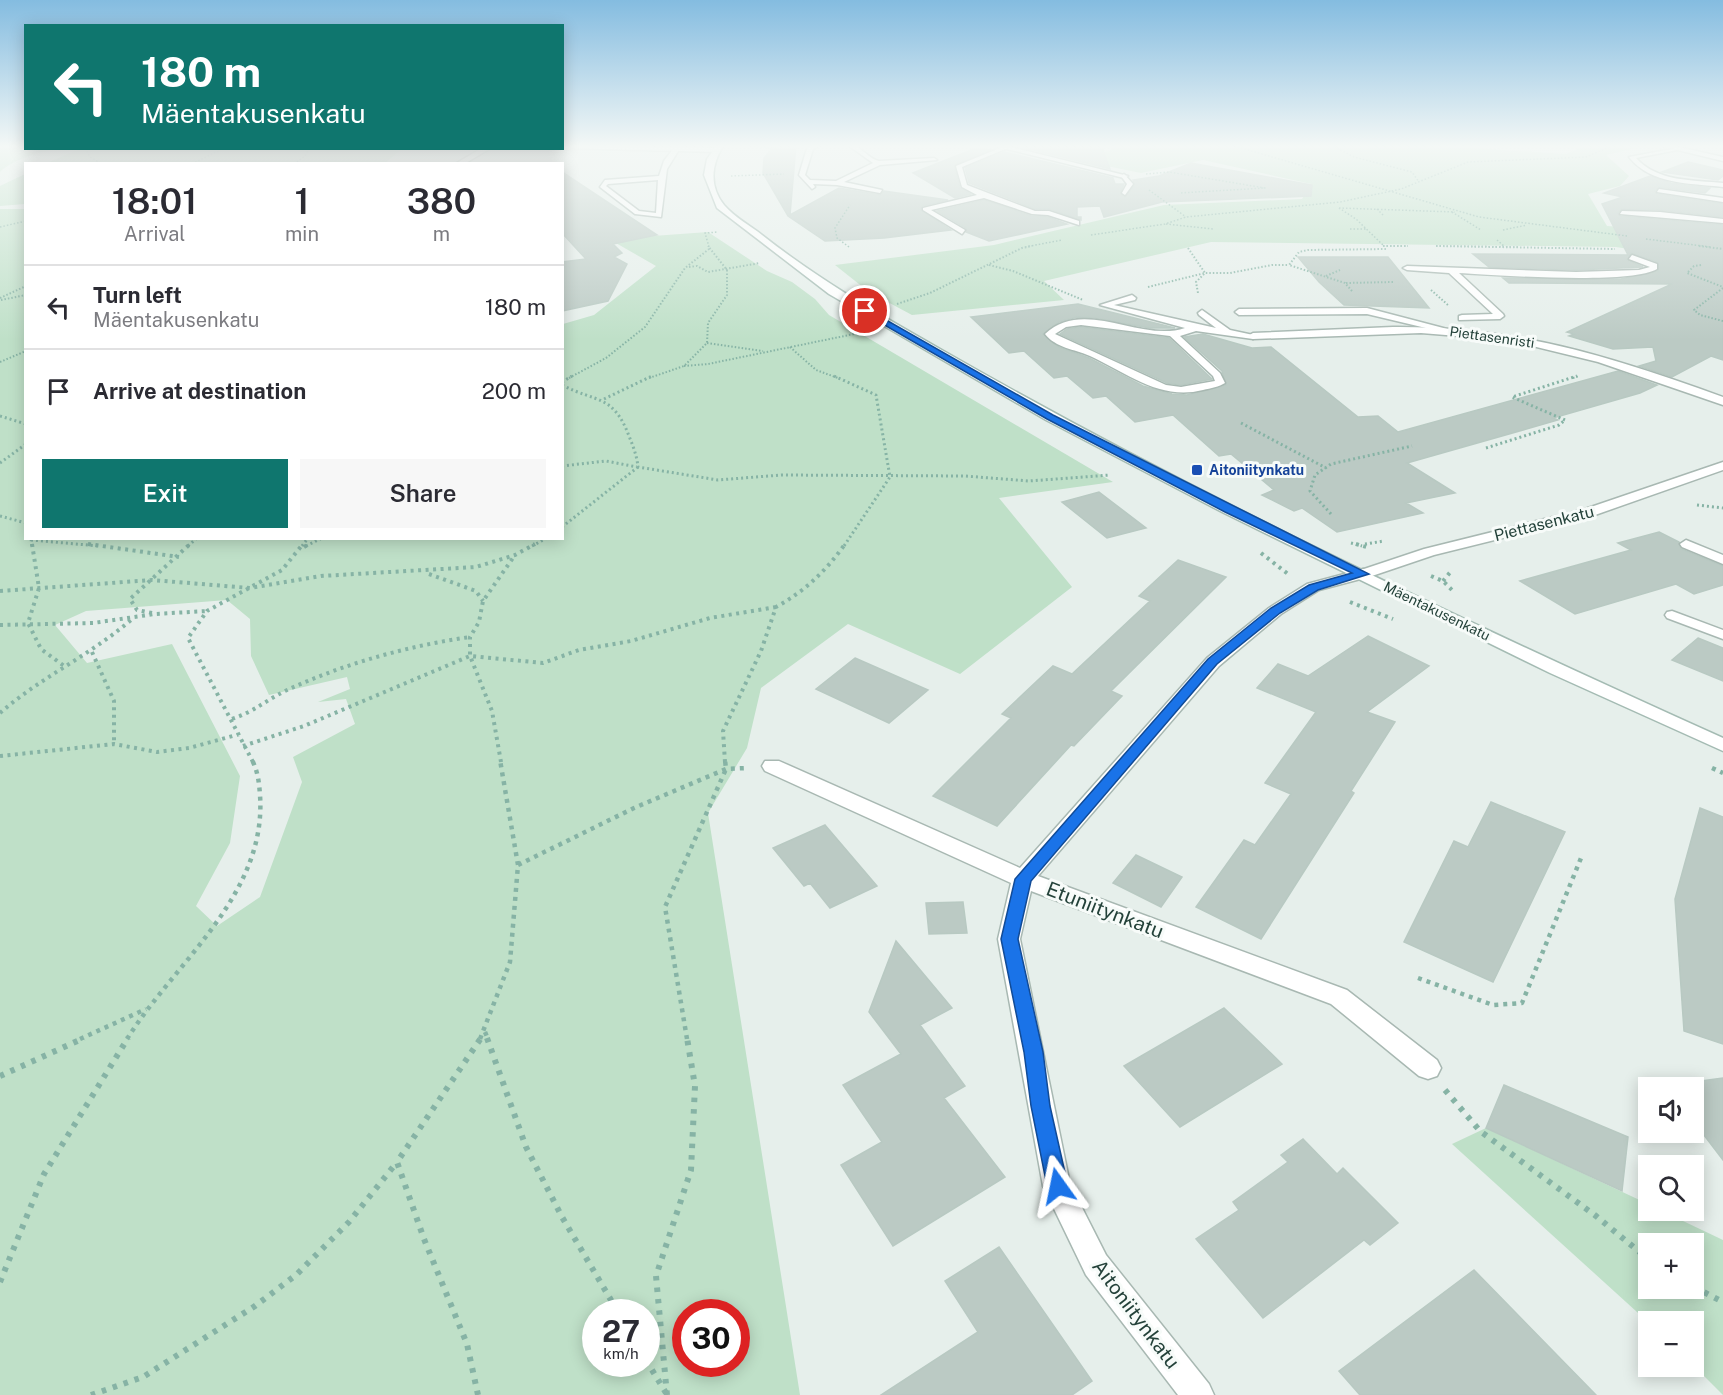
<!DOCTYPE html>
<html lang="en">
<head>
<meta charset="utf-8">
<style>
  body { margin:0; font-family:"Public Sans",sans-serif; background:#f7f7f7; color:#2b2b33; height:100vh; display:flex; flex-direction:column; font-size:22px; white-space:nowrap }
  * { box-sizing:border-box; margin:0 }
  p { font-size:20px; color:#7c7c81 }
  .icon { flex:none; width:33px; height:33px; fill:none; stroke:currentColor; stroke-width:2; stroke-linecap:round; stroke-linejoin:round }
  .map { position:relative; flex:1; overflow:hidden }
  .details { position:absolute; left:24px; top:162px; width:540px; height:378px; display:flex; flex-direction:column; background:#fff; border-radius:0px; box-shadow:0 3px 15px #0003 }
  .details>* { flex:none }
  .hud { position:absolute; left:24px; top:24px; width:540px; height:126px; border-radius:0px; box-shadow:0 3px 15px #0003; background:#0f766e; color:#fff; overflow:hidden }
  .tools { position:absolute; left:1638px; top:1077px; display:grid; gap:12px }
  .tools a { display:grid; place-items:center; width:66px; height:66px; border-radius:0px; background:#fff; box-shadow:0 3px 15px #0003; font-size:30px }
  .speed { position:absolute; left:582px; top:1299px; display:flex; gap:12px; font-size:30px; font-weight:700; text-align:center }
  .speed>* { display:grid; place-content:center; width:78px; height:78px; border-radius:50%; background:#fff; box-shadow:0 3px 15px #0003; line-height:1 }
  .speed small { font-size:15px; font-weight:400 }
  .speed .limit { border:9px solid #d22; background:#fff; color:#111 }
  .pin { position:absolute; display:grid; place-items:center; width:51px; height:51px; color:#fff; margin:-26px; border:3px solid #fff; border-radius:50%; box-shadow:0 2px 6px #0007 }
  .me { position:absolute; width:66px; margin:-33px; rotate:348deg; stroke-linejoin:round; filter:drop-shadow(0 0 4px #0008) }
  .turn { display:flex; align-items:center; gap:21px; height:126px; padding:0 18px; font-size:27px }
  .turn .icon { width:78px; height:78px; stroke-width:2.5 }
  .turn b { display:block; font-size:42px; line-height:51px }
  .eta { display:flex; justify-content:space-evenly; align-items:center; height:102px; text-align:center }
  .eta b { font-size:36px; font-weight:600; line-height:42px }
  .cta { display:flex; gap:12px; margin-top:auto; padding:12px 18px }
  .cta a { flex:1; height:69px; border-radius:0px; background:#0f766e; color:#fff; font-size:24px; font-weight:600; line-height:69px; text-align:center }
  .cta a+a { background:#f7f7f7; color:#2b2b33 }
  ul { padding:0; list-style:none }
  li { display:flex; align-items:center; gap:18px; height:84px; padding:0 18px; border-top:2px solid #e1e1e2 }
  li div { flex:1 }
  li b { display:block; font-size:22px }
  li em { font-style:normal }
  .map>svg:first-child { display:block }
  .green { fill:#bfe0c8; fill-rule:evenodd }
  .building { fill:#bbcac4; stroke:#b8c9c2; stroke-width:1.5 }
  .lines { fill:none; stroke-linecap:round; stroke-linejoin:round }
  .service-casing { stroke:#a8b8b2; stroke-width:3 }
  .minor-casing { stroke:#a8b8b2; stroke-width:3 }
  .tertiary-casing { stroke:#a8b8b2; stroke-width:3 }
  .secondary-casing { stroke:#a4bbb3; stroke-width:3 }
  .path-far5 { stroke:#86b3a5; stroke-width:1.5; stroke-dasharray:1.5 2; stroke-linecap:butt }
  .path-far4 { stroke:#86b3a5; stroke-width:2; stroke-dasharray:1.5 2; stroke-linecap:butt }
  .path-far3 { stroke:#86b3a5; stroke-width:3; stroke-dasharray:2 3; stroke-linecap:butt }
  .path-far2 { stroke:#86b3a5; stroke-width:4; stroke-dasharray:3 4.5; stroke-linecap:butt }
  .path-far1 { stroke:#86b3a5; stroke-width:4.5; stroke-dasharray:4 5; stroke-linecap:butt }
  .path { stroke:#86b3a5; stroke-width:6; stroke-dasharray:4.5 7; stroke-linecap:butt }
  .service { fill:#fff; fill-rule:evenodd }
  .minor { fill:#fff; fill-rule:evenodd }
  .tertiary { fill:#fff; fill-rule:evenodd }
  .secondary { fill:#fff; fill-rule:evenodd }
  .route { fill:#1a73e8; stroke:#114b97; stroke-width:1.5 }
  .transit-dot { fill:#1a4fb4; stroke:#f7fbf9; stroke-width:2 }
  .labels { text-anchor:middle; stroke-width:6; stroke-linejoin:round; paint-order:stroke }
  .far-street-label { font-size:14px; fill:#24423a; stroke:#f7fbf9 }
  .far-transit-label { font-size:14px; font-weight:bold; fill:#164399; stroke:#f7fbf9; text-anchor:start }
  .street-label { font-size:16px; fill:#24423a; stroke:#f7fbf9 }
  .near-street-label { font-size:20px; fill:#24423a; stroke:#f7fbf9 }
</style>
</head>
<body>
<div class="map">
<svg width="1723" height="1395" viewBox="0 0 1723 1395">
  <rect width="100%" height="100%" fill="#e6efeb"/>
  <path class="green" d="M0,145H25L26,148L57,149C38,152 12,160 0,172Z
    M1118,145H1428L1566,154L1587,145H1638L1644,146L1606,155L1629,176L1620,186L1588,194L1607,226L1696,233L1723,238L1661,254L1616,247L1211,242L1044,281L1064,300L912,315L869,292L835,265L994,245L1164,205L1302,199L1311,184L1203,160L1141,173L1072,159L1109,151Z
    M79,149V148L402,149L384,164L47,163Z
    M25,174V204L0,206V186Z
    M0,209H25L26,538H562L563,324L594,315L656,266L581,223L639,237L708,232L767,271L792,282L815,299L829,315L1113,482L999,498L1072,587L960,674L848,624L761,688L747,748L708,813L800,1395H0ZM227,600L250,619L251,656L269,695L347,677L350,689L318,702L346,699L355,724L293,757L302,782L260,897L217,926L196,906L230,843L240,776L172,644L87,663L55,625L86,611ZM596,1312H646V1364H596ZM686,1312H736V1364H686Z
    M1486,1128L1648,1204V1210L1662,1211L1723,1240V1395L1694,1366V1322H1648L1452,1144ZM1648,1244H1694V1288H1648Z"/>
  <path class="building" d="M775,145H796L790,215L839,188L880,195L884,191L948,200L922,206L921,210L951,230L884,238L825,241L788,216L763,173L764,158Z
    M1024,145H1101L1110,169L1021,147Z
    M976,148L990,150L954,165L960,188L971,194L955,198L913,173Z
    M1004,152L1113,178L1115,184H1124L1120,194L1125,197L1135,185L1133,180L1159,176L1191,163L1312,185L1311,196L1162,202L1104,217L1100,206L1077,207V217H1081V220L1050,209H1035L969,183L965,168Z
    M1688,162L1723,170V176L1718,180L1662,172Z
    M562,172L657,235L613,244L622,253L614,257L627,264L608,301L562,311V262L586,259L562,233Z
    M1650,176L1671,183L1710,188L1705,193L1659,187L1655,191L1657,194L1723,204V217L1660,210L1622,209L1618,213L1620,216L1723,225V360L1711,356L1672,377L1639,366L1656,361L1653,347L1613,349L1569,336L1574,334L1567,332L1672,284L1509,283L1503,278L1621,279L1658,271V262L1631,253L1627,260L1643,267L1576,270L1489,267L1473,254L1628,255L1602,204L1623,197L1604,193Z
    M984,200L1031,216L1048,217L1067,224L989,241L966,232V228L937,211Z
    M1298,257H1388L1429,308L1344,305L1319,282Z
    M1078,304L1175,328H1150L1095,318L1077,317L1059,322L1043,334L1059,347L1089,358L1143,386L1172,394L1187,395L1226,385L1222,371L1184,337L1203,334L1252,348L1271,347L1358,417L1378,416L1398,432L1618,371L1657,385L1640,393L1553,418L1558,420L1407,463L1455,493L1406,503L1423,513L1337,532L1302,508L1294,511L1262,495L1274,490L1231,454L1219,456L1173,415L1135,422L1106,396L1093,398L1067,376L1054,378L1024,351L1009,353L971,317Z
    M1081,327L1169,338L1212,379L1181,385L1167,383L1060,334L1067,329Z
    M1099,492L1146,528L1107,538L1062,502Z
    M1659,532L1679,542L1681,549L1723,566V585L1694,594L1676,584L1575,614L1520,581L1631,550L1618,543Z
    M1178,560L1226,577L1111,691L1122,696L1074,746L1071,745L997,826L933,796L1011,718L1002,714L1053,666L1072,674L1150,601L1139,596Z
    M1368,636L1429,666L1367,712L1395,722L1351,791L1354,793L1261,939L1196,907L1244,840L1255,845L1291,794L1265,783L1316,712L1257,688L1278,664L1308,676Z
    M1698,638L1723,648V681L1672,660Z
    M855,658L928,690L889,723L816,689Z
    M1491,802L1565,832L1493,982L1404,942L1454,841L1468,847Z
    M1700,808L1723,817V1044L1684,1031L1675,899Z
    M825,825L877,886L830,908L810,883L804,886L773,848Z
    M1136,855L1182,877L1161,907L1113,883Z
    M963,902L967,933L929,934L926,903Z
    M896,941L952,1008L920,1025L965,1086L944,1098L1005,1177L893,1246L841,1165L882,1142L843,1085L901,1054L869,1012Z
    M1224,1008L1282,1064L1180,1127L1124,1066Z
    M1723,1078V1160L1694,1122V1082Z
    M1504,1085L1628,1137L1622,1191L1486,1128Z
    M1303,1139L1337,1174L1343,1168L1398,1223L1370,1245L1364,1240L1263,1318L1196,1239L1239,1210L1233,1202L1288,1162L1281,1155Z
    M999,1247L1092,1381L1072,1395H881L978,1332L945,1281Z
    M1474,1270L1596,1395H1360L1339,1371Z"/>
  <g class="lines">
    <defs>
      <path id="service" d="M676,145H682L667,169L661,217L635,214L600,187L605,180L659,176L664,161ZM658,180L656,213L639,211L606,186L608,184Z
        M812,145H821L813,149L805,175L810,180L836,181L873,163L848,145C861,145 867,158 879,161L934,158L937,160L880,165L844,182L882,190L880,193L837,185L813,184L815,187L812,189L799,175L807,148Z
        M1005,146L1010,147L962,167L967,185L1035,211H1049L1079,221V225L1048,215L1032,214L984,198L931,210L965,230L962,234L923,210V208L977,195L962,187L956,166Z
        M1677,148V150L1636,158C1657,182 1694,180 1723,183V187C1690,183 1651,185 1629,157Z
        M1124,174L1133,184L1125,195L1122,193L1127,184L1121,176Z
        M1659,189L1723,198V202L1657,192Z
        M1622,211L1660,212L1723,219V223L1620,214Z
        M1632,255L1657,264V269C1631,285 1496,275 1459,273L1503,314L1504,316L1500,319L1459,320V316L1462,315L1493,314L1449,273L1407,270L1403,268L1407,266L1576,272L1639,270L1650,267L1629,259Z
        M1132,295L1136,298L1135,300L1114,305L1216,328L1199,315L1198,313L1202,310L1230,330L1258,336L1253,339L1196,331L1180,336L1220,373L1225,383C1219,387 1211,388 1203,390C1160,401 1127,373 1090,356C1074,349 1056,348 1045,334C1084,297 1141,343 1185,328L1100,305ZM1081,325L1170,336L1213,376L1215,381L1181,387L1166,385L1055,334L1066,327Z
        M1367,308L1451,330L1447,333L1367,314L1239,315L1235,312L1239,309Z
        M1686,540L1723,555V564L1682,547L1680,544Z
        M1672,611L1723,630V639L1667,618L1665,615L1667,612Z"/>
      <path id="minor" d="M562,145L716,148L720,150L716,152L562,148Z
        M991,145H1003L1128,176L1124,178Z
        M482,148H491L464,164H455Z
        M1393,327C1514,326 1610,356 1723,397V405L1598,362L1508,340L1421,333L1253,339L1248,336L1253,333Z
        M1363,569L1368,571L1371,574L1368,577L1319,590L1281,614L1219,666L1038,876L1347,990L1437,1060L1441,1068L1437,1076L1428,1079L1419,1076L1331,1004L1031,891L1020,939L1070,1184L1106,1255L1209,1384L1214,1395H1178L1086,1275L1043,1186L998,939L1011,883L765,771L762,766L765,761H779L1020,868L1207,658L1269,608L1307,584Z"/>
      <path id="tertiary" d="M1657,145H1670L1723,157V161Z
        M1723,462V470L1595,515L1434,555L1363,579L1355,574L1358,571L1424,549L1585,509Z"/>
      <path id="secondary" d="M717,145H724C711,164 709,186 724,205C734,217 751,226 762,235C818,279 878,314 940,349C1193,494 1457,618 1723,738V751L1550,673L1224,513L1046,420L829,294L717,208L704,175L707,159Z"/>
    </defs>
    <use href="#service" class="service-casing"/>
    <use href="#minor" class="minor-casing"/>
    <use href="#tertiary" class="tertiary-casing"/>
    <use href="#secondary" class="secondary-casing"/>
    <path class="path-far5" d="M1231,145L1479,217L1627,236
      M1331,145L1354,157L1412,172L1419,182
      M743,146L776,148
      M85,148L90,157L102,164
      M192,164L224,148
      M294,164L305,156L309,148
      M1146,174L1169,172L1265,188L1179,193
      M731,176L784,174
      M1149,190L1186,217
      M1339,208L1356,219L1384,246
      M1339,208L1455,212
      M1377,209L1384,216
      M1452,212L1481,230
      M1166,224L1213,229
      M0,227L26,221
      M1350,229H1366
      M1503,230L1527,225
      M1091,235L1165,224L1186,217L1340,202L1401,189L1468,162L1586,157L1614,145
      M1646,239L1711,247
      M1497,240L1505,247
      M1383,246H1408
      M1436,246L1520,247
      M709,247L705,233L718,232
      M849,247L837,238L835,228L850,205
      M1025,247L1062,240"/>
    <path class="path-far4" d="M1383,246H1408
      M1436,246L1615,249
      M1699,246L1723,249
      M1188,248L1205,273L1196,282L1198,293
      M989,265L1013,271L1083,300
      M1701,265L1694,266L1687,273L1723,287
      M689,267L697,266L708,272L760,263
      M1326,276L1340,270
      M1346,283L1393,282
      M1148,287L1205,273H1230L1272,265H1289
      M1723,288L1694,310L1700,315L1723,321
      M1431,290L1448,305
      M1352,291L1345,283L1289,265L1299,252L1308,250L1387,249
      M0,298L26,286
      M1,300L26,295
      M897,304L930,293L1022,248L1032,246
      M707,343L763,351
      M790,347L816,370L838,378
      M0,362L26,351
      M684,366L708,364L859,333
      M569,378L606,358L645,327L685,268L709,249
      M649,378L684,366L707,343L708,323L727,295V270L708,246
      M1573,378L1579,376"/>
    <path class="path-far3" d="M834,376L876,395L890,477L844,546
      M562,382L572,376
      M562,385C597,403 613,394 629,436C633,446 637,456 638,467L718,480L781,475L965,476L1029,481L1110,475
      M604,399L652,376
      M0,416L26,424
      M1565,420L1512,397L1577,376
      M1241,423L1326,468
      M1486,448L1559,425L1565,420
      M0,463L26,444
      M562,466L606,461L637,467
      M1697,505L1723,508
      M1331,514L1310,491L1315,475L1331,464L1412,446
      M0,516L26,523
      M562,527L638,467
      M31,539L32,546
      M31,540L99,546
      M1351,543L1362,546
      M1365,544L1384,541
      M188,546L197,538
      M302,546L308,538
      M306,546L322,538
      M532,546L547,538"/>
    <path class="path-far2" d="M32,544L39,588L28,623L41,649L64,666
      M88,544L179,557
      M1356,544L1370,548
      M304,547L309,544
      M1261,553L1288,574
      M429,574L476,591L483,601
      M1431,576L1443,581L1454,592
      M1443,581L1452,570
      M0,591L152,580L250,588L321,576L476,567L515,555L535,544
      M1350,602L1393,619
      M152,613L137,610L130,599L190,544
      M0,625L93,623L155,614L207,611
      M92,652L114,701V744
      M0,713C41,677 89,656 131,620
      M232,719C255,711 265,701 285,691C343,664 407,646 470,637
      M243,746L304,726L470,656L543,663L579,650L631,641L710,618L776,607
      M0,756L114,744L157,752L189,748L240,734
      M253,762L188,638L207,611L282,570L303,544
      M501,762L492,711L470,656V637L479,622L483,601L515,555
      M725,762L723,731L761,651L776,607C805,591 826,571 845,544"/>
    <path class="path-far1" d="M1712,768L1723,773
      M518,865L634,808L726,769L747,768
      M1418,978L1493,1005L1522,1003L1581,858
      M485,1032L488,1039
      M80,1039L146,1009
      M127,1039C175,962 267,895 260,795C259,782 258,772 252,760
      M480,1039L510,962L518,865L500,760
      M687,1039L665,907L726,769L725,760"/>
    <path class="path" d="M487,1038L526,1147L562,1217L618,1312
      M0,1076L84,1038
      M1445,1090L1480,1131L1596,1216L1648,1259
      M0,1282L44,1174L128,1038
      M1694,1287L1723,1302
      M646,1360L666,1393L662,1395
      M91,1395L143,1377L255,1306L296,1275L349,1222L397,1162
      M478,1395L467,1344L424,1239L397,1162L481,1038
      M667,1395L656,1276L691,1170L695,1086L687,1038"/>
    <use href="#service" class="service"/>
    <use href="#minor" class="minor"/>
    <use href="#tertiary" class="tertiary"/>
    <use href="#secondary" class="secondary"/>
  </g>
  <linearGradient id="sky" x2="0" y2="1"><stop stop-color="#84bce0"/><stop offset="0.43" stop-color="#f4f8f6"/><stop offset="1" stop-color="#f4f8f6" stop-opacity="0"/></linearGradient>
  <rect width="1723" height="340" fill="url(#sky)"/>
  <path class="route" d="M862,309H867L1053,415L1369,574L1318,590L1280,613L1217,664L1031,881L1018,939L1043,1052L1050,1106L1068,1186L1065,1193L1058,1196L1050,1193L1047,1186L1031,1106L1024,1052L1001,939L1015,879L1208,659L1271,608L1309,585L1352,573L1225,512L1047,419L862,312Z"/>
  <rect class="transit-dot" x="1191" y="464" width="12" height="12" rx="3"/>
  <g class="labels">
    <g class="far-street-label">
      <text transform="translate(1492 337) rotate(8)" y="5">Piettasenristi</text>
      <text transform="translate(1437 611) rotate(26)" y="5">Mäentakusenkatu</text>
    </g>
    <g class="far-transit-label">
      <text x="1209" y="475">Aitoniitynkatu</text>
    </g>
    <g class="street-label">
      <text transform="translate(1544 523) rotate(-14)" y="6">Piettasenkatu</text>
    </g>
    <g class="near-street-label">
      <text transform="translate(1105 910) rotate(21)" y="7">Etuniitynkatu</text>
      <text transform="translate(1136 1314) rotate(53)" y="7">Aitoniitynkatu</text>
    </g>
  </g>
</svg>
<div class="tools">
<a><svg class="icon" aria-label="sound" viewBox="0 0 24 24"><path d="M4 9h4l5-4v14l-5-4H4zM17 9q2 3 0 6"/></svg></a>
<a><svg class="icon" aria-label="search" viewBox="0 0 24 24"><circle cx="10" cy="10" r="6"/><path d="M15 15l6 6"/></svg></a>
<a>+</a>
<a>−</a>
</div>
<div class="speed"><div>27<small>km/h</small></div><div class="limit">30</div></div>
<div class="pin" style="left:865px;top:311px;background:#d93025"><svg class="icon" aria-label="arrive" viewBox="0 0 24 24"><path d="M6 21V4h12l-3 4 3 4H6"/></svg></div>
<svg class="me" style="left:1058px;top:1186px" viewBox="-20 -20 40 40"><path d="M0-17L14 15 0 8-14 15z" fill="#1a73e8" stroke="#fff" stroke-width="4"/></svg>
<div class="hud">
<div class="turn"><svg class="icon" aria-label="left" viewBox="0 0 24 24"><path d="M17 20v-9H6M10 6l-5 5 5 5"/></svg><div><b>180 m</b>Mäentakusenkatu</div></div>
</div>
<section class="details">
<div class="eta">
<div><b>18:01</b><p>Arrival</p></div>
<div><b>1</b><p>min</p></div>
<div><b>380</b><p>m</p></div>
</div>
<ul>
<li><svg class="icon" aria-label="left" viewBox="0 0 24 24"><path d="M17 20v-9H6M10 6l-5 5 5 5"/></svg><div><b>Turn left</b><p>Mäentakusenkatu</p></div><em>180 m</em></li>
<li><svg class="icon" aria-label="arrive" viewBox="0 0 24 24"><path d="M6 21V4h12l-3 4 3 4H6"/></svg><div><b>Arrive at destination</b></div><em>200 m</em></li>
</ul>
<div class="cta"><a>Exit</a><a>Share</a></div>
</section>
</div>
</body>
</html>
